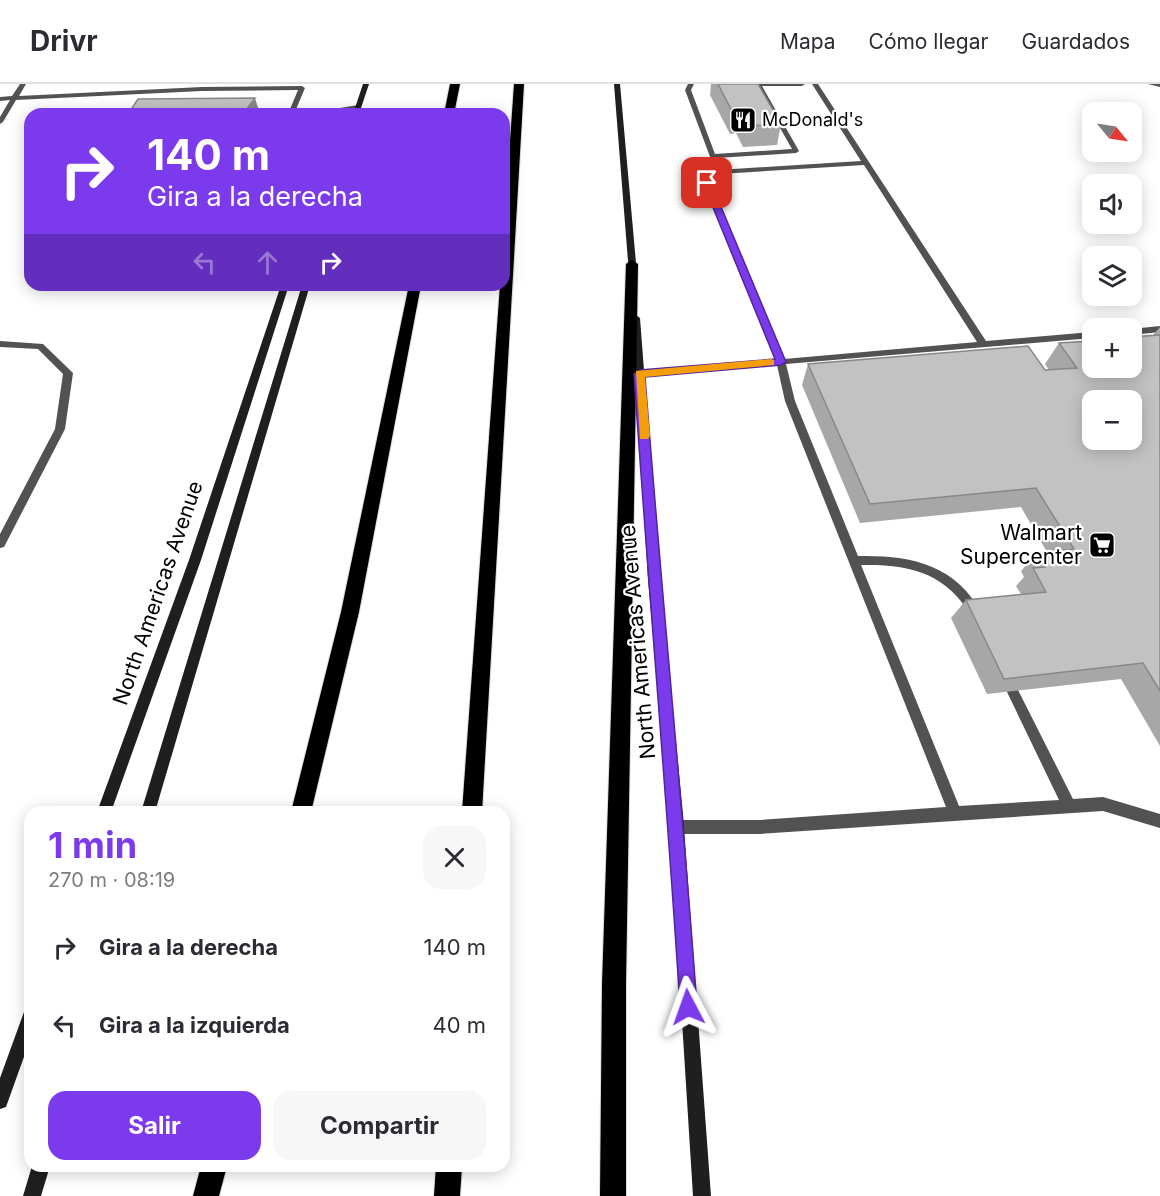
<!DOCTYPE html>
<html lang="es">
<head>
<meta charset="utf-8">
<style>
  body { margin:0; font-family:Inter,sans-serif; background:#f7f7f7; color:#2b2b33; height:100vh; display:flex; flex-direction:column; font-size:22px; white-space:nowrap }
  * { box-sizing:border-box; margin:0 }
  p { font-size:20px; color:#7c7c81 }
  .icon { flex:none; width:33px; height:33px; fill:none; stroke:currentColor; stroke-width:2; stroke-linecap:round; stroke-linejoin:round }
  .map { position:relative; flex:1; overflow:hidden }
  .sheet { position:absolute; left:24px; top:722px; width:486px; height:366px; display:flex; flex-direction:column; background:#fff; border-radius:18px; box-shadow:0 3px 15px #0003 }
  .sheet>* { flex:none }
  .top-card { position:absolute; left:24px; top:24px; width:486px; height:183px; border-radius:18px; box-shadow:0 3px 15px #0003; background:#7c3aed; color:#fff; overflow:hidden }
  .needle { width:39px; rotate:120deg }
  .fabs { position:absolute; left:1082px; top:18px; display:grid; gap:12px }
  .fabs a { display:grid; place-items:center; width:60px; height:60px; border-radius:12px; background:#fff; box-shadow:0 3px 15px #0003; font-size:30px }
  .pin { position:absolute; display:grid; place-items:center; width:51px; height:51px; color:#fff; margin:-26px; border-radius:12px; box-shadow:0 3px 9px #0006 }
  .me { position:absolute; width:66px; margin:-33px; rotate:356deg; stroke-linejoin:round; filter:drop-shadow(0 0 4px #0008) }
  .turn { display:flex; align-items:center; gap:21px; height:126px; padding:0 24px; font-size:27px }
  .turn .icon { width:78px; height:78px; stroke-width:2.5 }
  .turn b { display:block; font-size:42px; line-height:51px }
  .lanes { display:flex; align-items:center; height:57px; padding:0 24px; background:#0003; justify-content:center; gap:30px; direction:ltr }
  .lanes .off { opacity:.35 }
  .round { display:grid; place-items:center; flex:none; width:63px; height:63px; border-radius:18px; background:#f7f7f7 }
  .headline { display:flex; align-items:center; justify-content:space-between; height:102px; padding:0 24px }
  h1 { font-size:36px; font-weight:700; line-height:45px; color:#7c3aed }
  .primary-button { display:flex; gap:12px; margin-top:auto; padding:12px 24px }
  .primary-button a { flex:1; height:69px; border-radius:18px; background:#7c3aed; color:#fff; font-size:24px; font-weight:700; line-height:69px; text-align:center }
  .primary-button a+a { background:#f7f7f7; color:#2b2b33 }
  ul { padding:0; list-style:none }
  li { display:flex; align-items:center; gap:18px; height:78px; padding:0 24px }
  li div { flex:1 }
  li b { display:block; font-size:22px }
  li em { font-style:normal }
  header { display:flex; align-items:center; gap:36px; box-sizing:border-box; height:84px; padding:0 30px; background:#fff; border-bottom:2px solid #e1e1e2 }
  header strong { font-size:28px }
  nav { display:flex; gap:33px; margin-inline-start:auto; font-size:21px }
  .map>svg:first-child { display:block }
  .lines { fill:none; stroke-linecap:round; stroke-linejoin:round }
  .motorway-casing { stroke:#dbdbdb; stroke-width:2 }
  .service { fill:#525252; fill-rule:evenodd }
  .secondary { fill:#1f1f1f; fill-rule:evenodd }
  .motorway { fill:#000; fill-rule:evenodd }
  .wall { fill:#a7a7a7 }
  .shaded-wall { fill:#888 }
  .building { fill:#c2c2c2; stroke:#888; stroke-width:1.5; fill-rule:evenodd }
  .route { fill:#7c3aed; stroke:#51269a; stroke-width:1.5 }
  .slow { fill:#f59e0b }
  .labels { text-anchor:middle; stroke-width:4.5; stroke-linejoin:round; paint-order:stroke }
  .far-poi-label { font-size:18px; fill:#000; stroke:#fff; text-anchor:start }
  .poi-label { font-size:21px; fill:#000; stroke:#fff; text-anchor:end }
  .street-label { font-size:21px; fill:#000; stroke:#fff }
</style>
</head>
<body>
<header>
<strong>Drivr</strong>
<nav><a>Mapa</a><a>Cómo llegar</a><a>Guardados</a></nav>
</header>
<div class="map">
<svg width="1160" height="1112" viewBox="0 0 1160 1112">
  <rect width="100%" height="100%" fill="#fff"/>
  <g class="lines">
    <defs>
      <path id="motorway" d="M450,0H460L454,30H444Z
        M514,0H524L482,728H462L500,201H504V143Z
        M632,176L638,180L626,900V1112H600L602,900L626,180Z
        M409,201H421L359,528L311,728H291L341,528Z
        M201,1082H227L219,1112H193Z
        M436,1082H462L460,1112H434Z"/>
    </defs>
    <use href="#motorway" class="motorway-casing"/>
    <path class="service" d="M20,0H26L19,12L202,3L302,2L305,4L294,30H288L298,6L202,7L16,16L3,38L0,40V33L10,16L0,17V13L12,12Z
      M688,0H694L691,6L715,70L792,65L755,0H805L802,2H762L799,67L796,69L716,74V78H712L685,6Z
      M812,0H818L986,257L1092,248V254L786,280L795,317L858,472C910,471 956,480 982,530L980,533H972C946,489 911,480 861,481L959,722L1059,716L1007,608L1009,604L1013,602L1017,604L1073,715L1103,713L1160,730V744L1103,727L760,750H676L671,748L669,743L671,738L676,736H760L946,723L785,317L777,281L640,293L635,290L640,287L775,275L703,99V93L718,86L861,77ZM864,81L977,258L784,275L711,99V94L719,90Z
      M1148,0H1160V3Z
      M358,21L360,22V24L321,30H303Z
      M1160,242V248L1131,251V245Z
      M0,257L43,260L73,289L65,345L4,463L0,464V450L55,345L63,290L38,265L0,263Z"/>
    <path class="secondary" d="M363,0H369L359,30H353Z
      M614,0H620L637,190L633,192L629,190Z
      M281,201H289L201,476L111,728H97L189,476Z
      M302,201H310L155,728H141Z
      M636,231L640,234L660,496L683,730L711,1112H693L669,730L648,496L632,234Z
      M30,926V956L6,1023L0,1025V994L24,928Z
      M32,1082H50L41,1112H23Z"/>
    <use href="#motorway" class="motorway"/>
  </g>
  <path class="wall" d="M711,0H758L781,40L777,61L743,63L736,49L730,50L710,11Z
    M1160,243V662L1121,595L987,610L951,534L966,516L1021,510L1016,502L1024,493L1021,487L1037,469L1047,468L1021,423L860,439L802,301L808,280L1049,286L1045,280L1059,259L1153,251Z"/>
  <path class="shaded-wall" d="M255,14L260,30H243Z"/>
  <path class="building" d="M718,0H758L781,40L746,42L740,29H733Z
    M255,14L243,30H128L138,15Z
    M1160,251V607L1143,579L1004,595L966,516L1046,508L1033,484L1045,483L1037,469L1074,465L1036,404L870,420L808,280L1028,262L1045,286L1077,284L1059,259L1092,257V284H1131V253ZM1092,316H1131V356H1092Z"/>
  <path class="route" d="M707,96L711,99L786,278L781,281L645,293C661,503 682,713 697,923L695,930L688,932L682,930L680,923C667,712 648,501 634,290L640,286L775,275L703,99Z"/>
  <path class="slow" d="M771,275L774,276V281L645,293L650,352L648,355H640L636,287Z"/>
  <defs>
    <symbol id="restaurant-square" viewBox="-11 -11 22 22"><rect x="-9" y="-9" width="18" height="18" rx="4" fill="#000" stroke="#fff"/><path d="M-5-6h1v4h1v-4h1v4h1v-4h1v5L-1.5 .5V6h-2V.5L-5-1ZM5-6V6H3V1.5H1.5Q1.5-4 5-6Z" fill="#fff"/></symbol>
    <symbol id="supermarket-square" viewBox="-11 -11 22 22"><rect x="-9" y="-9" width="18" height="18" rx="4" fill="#000" stroke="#fff"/><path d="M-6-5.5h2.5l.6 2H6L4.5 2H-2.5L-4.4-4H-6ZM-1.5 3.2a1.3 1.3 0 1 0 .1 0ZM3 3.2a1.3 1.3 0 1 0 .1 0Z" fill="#fff"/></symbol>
  </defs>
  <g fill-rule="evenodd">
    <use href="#restaurant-square" x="728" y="21" width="30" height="30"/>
    <use href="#supermarket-square" x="1087" y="446" width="30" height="30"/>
  </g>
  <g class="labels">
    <g class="far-poi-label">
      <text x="762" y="42">McDonald's</text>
    </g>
    <g class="poi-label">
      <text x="1082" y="456">Walmart<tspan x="1082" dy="24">Supercenter</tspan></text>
    </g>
    <g class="street-label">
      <text transform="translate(158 509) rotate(-71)" y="7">North Americas Avenue</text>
      <text transform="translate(638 558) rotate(-95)" y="7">North Americas Avenue</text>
    </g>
  </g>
</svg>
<div class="fabs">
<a><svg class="needle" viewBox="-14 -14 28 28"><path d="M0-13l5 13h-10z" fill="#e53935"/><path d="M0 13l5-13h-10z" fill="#7c7c81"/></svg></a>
<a><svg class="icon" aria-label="sound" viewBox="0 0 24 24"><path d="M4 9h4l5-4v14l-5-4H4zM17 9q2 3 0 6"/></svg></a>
<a><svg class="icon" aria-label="layers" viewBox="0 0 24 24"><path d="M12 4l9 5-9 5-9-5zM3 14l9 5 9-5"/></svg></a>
<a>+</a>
<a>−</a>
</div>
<div class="pin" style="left:707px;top:99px;background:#d93025"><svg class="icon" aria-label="arrive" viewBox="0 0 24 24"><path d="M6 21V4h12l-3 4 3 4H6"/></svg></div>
<svg class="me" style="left:688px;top:923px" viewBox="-20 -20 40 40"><path d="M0-17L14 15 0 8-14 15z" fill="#7c3aed" stroke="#fff" stroke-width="4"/></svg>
<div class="top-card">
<div class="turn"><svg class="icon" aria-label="right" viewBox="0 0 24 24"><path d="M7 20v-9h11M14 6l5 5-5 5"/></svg><div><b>140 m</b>Gira a la derecha</div></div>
<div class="lanes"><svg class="icon off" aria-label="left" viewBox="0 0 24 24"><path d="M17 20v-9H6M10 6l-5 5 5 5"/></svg><svg class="icon off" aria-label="ahead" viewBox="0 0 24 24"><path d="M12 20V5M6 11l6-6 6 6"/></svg><svg class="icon" aria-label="right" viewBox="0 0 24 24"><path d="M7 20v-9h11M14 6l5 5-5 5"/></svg></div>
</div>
<section class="sheet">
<div class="headline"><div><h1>1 min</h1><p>270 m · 08:19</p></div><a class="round"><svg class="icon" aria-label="close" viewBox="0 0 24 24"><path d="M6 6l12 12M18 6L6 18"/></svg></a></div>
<ul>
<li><svg class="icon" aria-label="right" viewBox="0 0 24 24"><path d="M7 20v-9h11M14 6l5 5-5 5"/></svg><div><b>Gira a la derecha</b></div><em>140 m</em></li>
<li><svg class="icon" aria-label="left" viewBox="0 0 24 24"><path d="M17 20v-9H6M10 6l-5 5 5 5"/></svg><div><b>Gira a la izquierda</b></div><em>40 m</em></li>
</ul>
<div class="primary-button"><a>Salir</a><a>Compartir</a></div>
</section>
</div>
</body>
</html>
